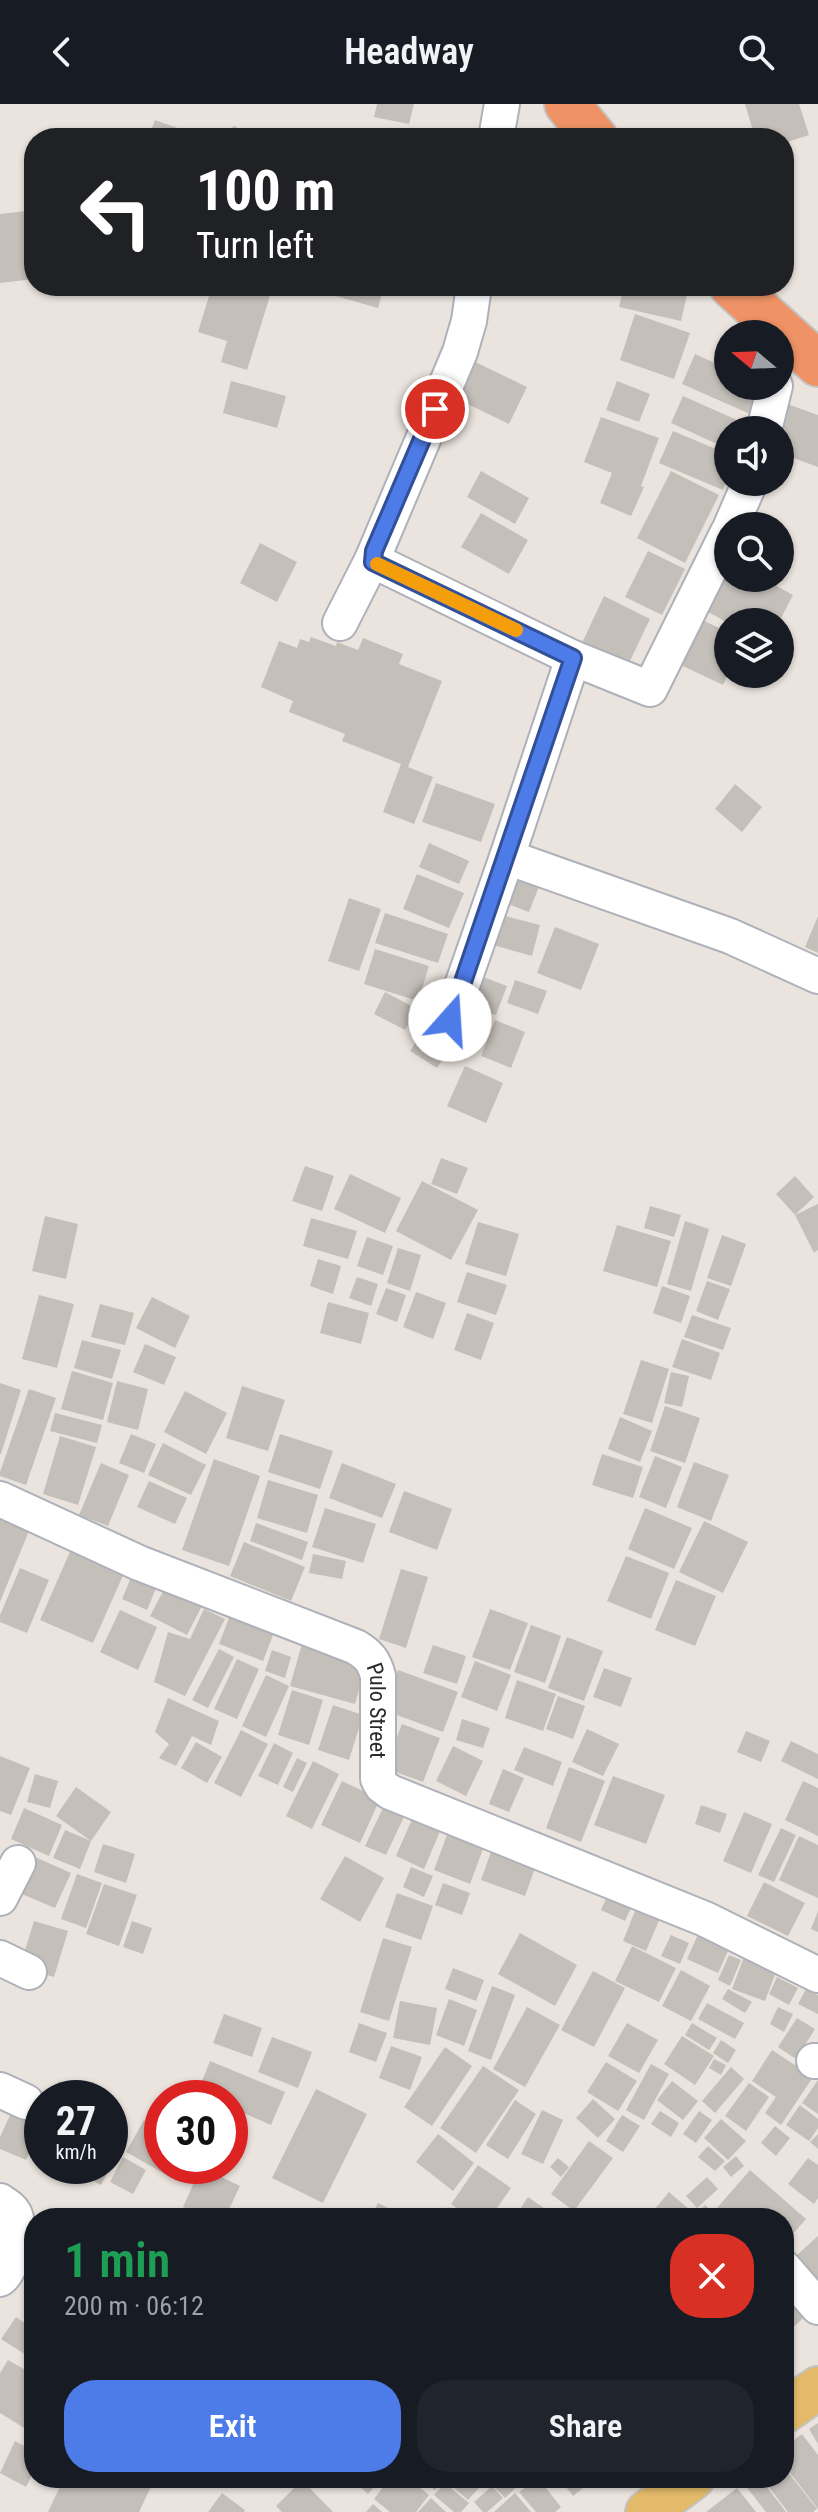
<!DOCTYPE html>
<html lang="en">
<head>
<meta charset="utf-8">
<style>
  body { margin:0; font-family:"Roboto Condensed",sans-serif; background:#20242c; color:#f1f3f6; height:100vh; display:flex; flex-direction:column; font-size:30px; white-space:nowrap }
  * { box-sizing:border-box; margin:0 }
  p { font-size:26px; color:#9ea1a6 }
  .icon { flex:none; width:44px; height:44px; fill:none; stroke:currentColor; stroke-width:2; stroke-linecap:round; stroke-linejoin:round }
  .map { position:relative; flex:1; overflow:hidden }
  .panel { position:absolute; left:24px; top:2104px; width:770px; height:280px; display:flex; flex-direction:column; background:#171b24; border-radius:32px; box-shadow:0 2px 6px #0004 }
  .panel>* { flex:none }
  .guide { position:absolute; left:24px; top:24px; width:770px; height:168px; border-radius:32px; box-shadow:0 2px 6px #0004; background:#202124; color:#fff; overflow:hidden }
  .needle { width:52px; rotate:289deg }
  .fabs { position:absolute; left:714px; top:216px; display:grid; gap:16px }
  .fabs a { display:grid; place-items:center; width:80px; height:80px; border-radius:50%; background:#171b24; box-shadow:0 2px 6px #0004; font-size:40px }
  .speed { position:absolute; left:24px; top:1976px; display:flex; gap:16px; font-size:40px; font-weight:700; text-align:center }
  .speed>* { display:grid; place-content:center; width:104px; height:104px; border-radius:50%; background:#171b24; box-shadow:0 2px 6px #0004; line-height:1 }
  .speed small { font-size:20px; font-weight:400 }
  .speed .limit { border:12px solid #d22; background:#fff; color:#111 }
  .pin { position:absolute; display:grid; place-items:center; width:68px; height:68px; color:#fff; margin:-34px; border:4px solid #fff; border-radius:50%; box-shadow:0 2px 8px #0007 }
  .me { position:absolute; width:88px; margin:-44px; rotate:19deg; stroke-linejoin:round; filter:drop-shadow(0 0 6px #0008) }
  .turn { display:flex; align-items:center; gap:28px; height:168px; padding:0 40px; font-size:36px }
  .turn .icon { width:104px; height:104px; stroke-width:2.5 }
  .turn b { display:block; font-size:56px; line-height:68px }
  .round { display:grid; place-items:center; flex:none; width:84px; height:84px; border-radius:32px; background:#20242c }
  .summary { display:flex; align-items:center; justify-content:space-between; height:136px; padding:0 40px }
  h1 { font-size:48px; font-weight:600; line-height:60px; color:#1e9e55 }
  .cta { display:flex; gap:16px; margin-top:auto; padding:16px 40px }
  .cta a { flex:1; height:92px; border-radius:32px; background:#4d7be8; color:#fff; font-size:32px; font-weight:600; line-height:92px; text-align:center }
  .cta a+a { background:#20242c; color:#f1f3f6 }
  header { display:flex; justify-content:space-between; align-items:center; height:104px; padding:0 40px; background:#171b24; font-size:36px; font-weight:600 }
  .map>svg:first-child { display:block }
  .building { fill:#c4bfb9 }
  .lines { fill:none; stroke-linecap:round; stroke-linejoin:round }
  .minor-casing { stroke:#aeb1b9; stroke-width:38 }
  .major-casing { stroke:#c3c3c3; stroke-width:46 }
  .highway-casing { stroke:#c3c3c3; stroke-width:48 }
  .minor { stroke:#fff; stroke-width:34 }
  .major { stroke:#e3ba6a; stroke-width:42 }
  .highway { stroke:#ef9265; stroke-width:44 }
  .route-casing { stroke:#325097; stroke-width:20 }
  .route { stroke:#4d7be8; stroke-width:14 }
  .slow { stroke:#f59e0b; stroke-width:14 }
  .labels { text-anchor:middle; stroke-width:7; stroke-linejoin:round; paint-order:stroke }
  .street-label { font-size:22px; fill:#2a2a2a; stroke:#fff }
</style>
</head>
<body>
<header><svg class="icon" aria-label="back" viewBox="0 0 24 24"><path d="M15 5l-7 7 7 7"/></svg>Headway<svg class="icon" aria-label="search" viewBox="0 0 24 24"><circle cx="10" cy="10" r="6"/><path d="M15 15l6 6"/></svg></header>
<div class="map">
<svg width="818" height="2408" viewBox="0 0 818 2408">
  <rect width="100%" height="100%" fill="#ebe4de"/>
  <path class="building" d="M377,0H414L409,20L374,13Z
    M745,0H799L809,31L784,39V34H755Z
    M155,16L205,34H148Z
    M233,22L263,34H229Z
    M34,106V175L0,179V110Z
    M212,182H273L247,266L221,258L227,237L198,228Z
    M312,182H384L378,204L311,185Z
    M624,182H689L681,217L619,203Z
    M635,210L690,229L674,275L620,256Z
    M695,250L728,265V282H763L750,310L682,280Z
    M463,252L527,283L509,320L445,289Z
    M231,277L286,292L277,324L223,309Z
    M617,277L650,290L639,318L606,306Z
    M683,292L753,323L751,326H728V345L671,319Z
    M779,297L818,311V363L780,349Z
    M601,313L659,334L641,382L644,383L631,412L600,399L612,369L584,358Z
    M673,327L728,350V373L723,386L659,359Z
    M481,367L529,394L515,420L467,393Z
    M671,367L719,391L685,459L637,434Z
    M481,409L528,436L509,470L461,443Z
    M260,439L297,458L277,498L240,479Z
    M648,447L685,465L662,511L625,493Z
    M728,454V474H762L793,491L779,518L728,519L701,504Z
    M604,492L650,515L628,561L582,539Z
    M689,510L728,528V570L723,581L668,555Z
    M311,533L336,542L337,538L358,546L363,534L403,550L399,560L442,577L408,663L433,673L414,720L383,708L401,660L342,637L345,630L289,608L293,597L261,583L279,537L297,544L300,535L309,538Z
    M436,679L495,700L481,738L422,718Z
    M735,680L762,703L742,728L715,705Z
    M429,739L469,757L459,780L419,763Z
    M515,765L542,775L529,808L503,798Z
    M417,770L464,789L449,824L403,805Z
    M349,794L381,805L359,867L328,857Z
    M385,809L448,830L438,859L375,839Z
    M501,811L540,821L532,852L493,841Z
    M818,812V849L805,843Z
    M555,823L599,840L581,886L537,869Z
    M375,845L429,862L418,897L364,880Z
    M478,871L507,882L496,911L467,900Z
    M515,876L547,887L538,910L507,899Z
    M385,888L417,905L405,926L374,910Z
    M430,916L457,933L437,964L410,947Z
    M495,916L525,928L511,964L481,952Z
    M465,962L503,979L486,1019L447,1002Z
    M441,1054L468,1064L457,1090L431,1080Z
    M305,1062L334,1072L322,1107L292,1097Z
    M350,1070L401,1094L385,1129L334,1105Z
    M795,1072L814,1093L795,1111L776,1090Z
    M422,1077L478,1106L451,1156L396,1127Z
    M818,1100V1146L814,1149L795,1111Z
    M650,1102L681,1111L674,1133L644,1124Z
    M45,1112L78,1120L66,1175L32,1167Z
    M311,1114L357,1127L348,1155L303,1142Z
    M685,1117L709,1125L691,1187L667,1180Z
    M478,1118L519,1130L506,1172L465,1160Z
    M617,1121L671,1137L657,1183L603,1167Z
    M722,1131L746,1140L731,1182L707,1174Z
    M367,1133L393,1142L383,1171L357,1162Z
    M398,1144L421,1151L410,1187L387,1179Z
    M318,1155L341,1162L333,1190L310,1182Z
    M467,1168L507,1181L496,1211L457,1198Z
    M357,1173L378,1180L371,1202L349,1194Z
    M707,1177L730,1185L718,1216L696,1207Z
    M662,1182L690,1192L681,1219L653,1209Z
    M386,1184L406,1191L397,1218L376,1210Z
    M416,1188L446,1199L433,1235L403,1223Z
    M39,1191L74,1200L57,1264L22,1255Z
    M152,1193L190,1212L175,1244L136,1224Z
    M328,1198L369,1209L361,1240L320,1229Z
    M100,1200L134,1209L125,1241L91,1233Z
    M467,1209L494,1219L481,1256L454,1246Z
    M692,1211L731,1224L723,1246L684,1233Z
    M682,1235L720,1249L711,1276L672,1263Z
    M82,1236L121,1246L112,1275L74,1264Z
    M145,1240L176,1253L164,1281L133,1268Z
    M641,1256L669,1265L652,1319L623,1310Z
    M72,1267L113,1279L103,1316L61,1305Z
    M671,1268L689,1272L682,1303L664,1299Z
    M117,1277L148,1285L138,1326L107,1318Z
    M0,1279L21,1286L1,1350H0Z
    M242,1282L285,1296L268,1347L226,1334Z
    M29,1285L56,1294L26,1381L0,1372V1368Z
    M185,1287L227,1309L206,1350L164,1328Z
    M665,1302L700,1314L685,1359L650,1347Z
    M55,1309L102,1321L97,1339L50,1327Z
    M620,1313L652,1327L640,1358L608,1345Z
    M131,1330L156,1340L144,1369L119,1359Z
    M280,1330L333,1347L320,1385L268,1368Z
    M60,1332L96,1343L78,1401L43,1390Z
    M163,1339L206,1361L191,1391L148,1371Z
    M602,1350L643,1363L633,1394L592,1381Z
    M655,1352L682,1363L666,1404L639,1393Z
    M214,1355L260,1372L229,1462L182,1446Z
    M694,1358L729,1371L711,1417L677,1403Z
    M101,1359L129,1371L108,1422L79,1411Z
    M342,1359L396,1380L382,1414L329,1394Z
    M268,1376L318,1391L307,1429L257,1414Z
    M149,1377L187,1394L175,1420L137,1403Z
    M404,1387L452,1405L437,1446L389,1428Z
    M0,1404L33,1417L0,1498Z
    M325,1404L376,1420L363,1459L312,1443Z
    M645,1404L692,1424L674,1465L628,1445Z
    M704,1417L748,1438L723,1489L679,1468Z
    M256,1419L308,1438L302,1456L250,1437Z
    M76,1434L129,1458L93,1539L40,1516Z
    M244,1438L305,1463L291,1497L230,1472Z
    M313,1450L346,1457L342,1475L309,1469Z
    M626,1452L669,1469L651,1515L607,1497Z
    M20,1464L49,1476L27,1529L0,1518V1511Z
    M401,1465L428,1473L406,1544L379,1535Z
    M134,1466L159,1477L147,1506L122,1495Z
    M676,1476L716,1492L695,1542L655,1526Z
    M168,1478L204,1498L187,1531L150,1512Z
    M234,1501L278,1518L263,1557L219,1540Z
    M204,1505L225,1515L185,1592L154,1578L168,1528L190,1535Z
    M490,1505L528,1519L510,1566L472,1553Z
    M120,1506L157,1523L138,1566L100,1548Z
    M531,1521L561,1532L545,1579L514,1568Z
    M567,1533L603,1547L584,1597L548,1584Z
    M303,1536L368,1554L355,1600L290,1582Z
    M433,1541L466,1552L457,1580L423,1569Z
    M219,1545L234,1553L208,1604L192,1596Z
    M272,1546L291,1553L285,1574L265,1567Z
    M237,1555L259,1565L237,1615L214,1605Z
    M475,1557L511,1571L497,1607L461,1593Z
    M604,1564L632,1574L621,1603L593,1593Z
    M398,1566L458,1588L443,1628L383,1606Z
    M266,1571L289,1582L266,1633L242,1622Z
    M517,1576L556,1590L543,1627L505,1614Z
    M292,1586L323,1596L309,1641L278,1631Z
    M558,1592L585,1602L573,1635L546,1625Z
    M168,1594L219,1617L211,1641L192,1632L176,1662L159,1654L169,1640L155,1628Z
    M333,1601L363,1611L349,1656L318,1646Z
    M462,1615L490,1624L483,1644L456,1636Z
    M402,1620L440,1634L423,1678L385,1664Z
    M587,1625L619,1640L603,1672L572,1658Z
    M241,1626L268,1640L241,1693L214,1679Z
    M746,1627L770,1637L761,1658L737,1648Z
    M791,1637L818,1650V1675L781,1657Z
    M196,1638L222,1653L207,1679L181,1664Z
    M274,1639L293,1649L278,1681L258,1672Z
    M453,1642L483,1657L466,1692L436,1677Z
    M524,1643L562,1658L553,1682L514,1666Z
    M0,1652L30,1664L11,1711L0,1707Z
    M297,1654L307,1659L293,1688L283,1683Z
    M313,1657L339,1670L312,1725L286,1712Z
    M569,1663L605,1677L581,1738L546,1724Z
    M503,1665L524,1674L509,1708L489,1700Z
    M35,1670L58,1677L50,1704L27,1698Z
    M613,1672L665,1691L646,1740L594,1721Z
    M342,1677L380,1695L360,1739L321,1721Z
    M803,1677L818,1684V1732L785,1716Z
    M76,1683L111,1708L91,1737L80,1765L53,1754L65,1726L91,1737L56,1712Z
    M389,1691L410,1700L386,1751L365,1742Z
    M701,1701L727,1710L720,1729L695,1720Z
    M24,1704L62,1721L49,1752L11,1735Z
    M416,1706L444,1718L424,1765L396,1752Z
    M744,1708L772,1720L751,1769L723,1757Z
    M451,1720L487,1734L470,1780L434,1766Z
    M781,1724L796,1731L774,1778L758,1771Z
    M799,1732L818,1741V1794L779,1776Z
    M496,1734L540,1750L525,1792L481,1776Z
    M103,1740L135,1750L126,1779L94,1768Z
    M26,1749L71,1769L55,1804L10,1785Z
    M345,1752L384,1774L360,1818L320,1795Z
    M411,1763L433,1772L424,1793L403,1783Z
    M77,1770L102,1779L86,1824L61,1815Z
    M764,1778L805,1799L788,1832L747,1812Z
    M443,1779L470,1789L462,1811L435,1801Z
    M613,1779L637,1790L625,1817L601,1806Z
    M104,1780L137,1791L119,1842L86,1830Z
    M397,1789L433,1802L421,1836L385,1823Z
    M639,1797L663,1807L646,1847L623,1837Z
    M818,1807V1828L811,1825Z
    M34,1817L68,1827L54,1873L20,1863Z
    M132,1817L152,1824L143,1850L123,1843Z
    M703,1819L734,1834L718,1869L687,1855Z
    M520,1829L577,1861L555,1902L498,1870Z
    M671,1831L689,1839L680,1860L661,1852Z
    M383,1834L412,1843L389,1917L360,1908Z
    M632,1842L676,1864L659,1898L615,1877Z
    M747,1845L780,1857L765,1897L732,1885Z
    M729,1851L741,1856L730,1882L718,1876Z
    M453,1864L484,1876L476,1897L445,1885Z
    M681,1866L710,1882L691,1917L662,1902Z
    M593,1867L625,1884L594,1943L561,1926Z
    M777,1873L798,1884L789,1901L769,1890Z
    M492,1882L515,1891L491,1956L468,1947Z
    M728,1885L752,1898L745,1909L722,1895Z
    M806,1885L818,1891V1910L798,1900Z
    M449,1895L477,1906L464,1942L436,1931Z
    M400,1897L437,1904L430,1941L393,1934Z
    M707,1899L744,1919L735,1935L698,1915Z
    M527,1903L560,1921L525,1983L493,1965Z
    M778,1903L793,1910L784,1928L770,1920Z
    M224,1910L262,1924L252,1953L213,1939Z
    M797,1914L815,1925L796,1955L778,1943Z
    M359,1919L387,1929L376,1958L349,1948Z
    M627,1919L658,1936L639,1969L608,1952Z
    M692,1919L717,1934L709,1946L685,1931Z
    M682,1932L714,1952L695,1981L664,1960Z
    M272,1933L312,1948L298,1984L258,1968Z
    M721,1936L736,1946L728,1959L713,1949Z
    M391,1942L422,1953L410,1986L379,1974Z
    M445,1943L472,1962L432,2022L404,2003Z
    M772,1946L813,1973L781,2021L765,2009L776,1993L752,1977Z
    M714,1955L726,1961L721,1971L709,1964Z
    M210,1957L285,1988L271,2021L230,2003V1994H207L197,1990Z
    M606,1958L637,1977L618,2007L587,1988Z
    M651,1960L669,1970L644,2016L626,2006Z
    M483,1962L519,1986L476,2049L440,2024Z
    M731,1963L744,1975L715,2009L702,1997Z
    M818,1976V2010L802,1999Z
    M672,1977L698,1997L683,2016L657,1996Z
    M749,1979L769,1993L746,2027L725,2012Z
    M316,1985L367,2010L323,2099L272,2074Z
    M63,1987L78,1994H60Z
    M593,1995L615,2015L598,2034L576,2014Z
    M515,1996L536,2010L508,2055L486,2041Z
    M15,2000L42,2012V2022L26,2056L0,2045V2033Z
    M800,2001L818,2015V2024L809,2037L786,2021Z
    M542,2006L563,2016L543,2060L521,2050Z
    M660,2007L679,2019L671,2033L651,2020Z
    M699,2007L712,2016L696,2039L683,2030Z
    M622,2011L640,2022L623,2048L606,2037Z
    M721,2015L746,2037L728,2056L704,2034Z
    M144,2016L162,2027V2062H178L172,2074L126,2048Z
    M775,2022L790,2034L776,2052L761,2039Z
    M438,2030L474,2059L453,2087L416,2058Z
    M818,2030V2045L810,2038Z
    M42,2035V2058L34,2054Z
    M589,2037L613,2054L574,2107L551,2090Z
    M708,2042L725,2057L715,2067L698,2053Z
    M110,2044L118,2049L101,2081L65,2062H110Z
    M736,2052L744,2062L731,2073L723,2063Z
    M123,2053L146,2066L133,2090L110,2078Z
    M558,2054L569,2063L561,2073L550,2063Z
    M808,2054L818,2061V2094L814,2100L788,2080Z
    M478,2061L511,2084L490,2114H470L451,2100Z
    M201,2063L240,2082L225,2114H206L183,2103Z
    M750,2066L806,2115L784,2140V2114H728L717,2104Z
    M707,2073L718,2085L697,2104L686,2092Z
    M669,2088L690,2106L683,2114H652L649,2112Z
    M528,2093L551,2109L548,2114H527L518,2108Z
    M378,2099L408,2114H371Z
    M705,2101L718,2114H692Z
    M448,2103L464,2114H440Z
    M152,2105L169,2114H147Z
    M294,2107L311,2114H291Z
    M818,2132V2175L796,2152Z
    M784,2171L814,2204L784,2232Z
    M16,2213L34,2225V2256L1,2235Z
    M8,2256L34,2271V2330L0,2309V2269Z
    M818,2319V2340L809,2325Z
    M802,2330L818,2351V2405L784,2361V2344Z
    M15,2337L34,2347V2367L26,2383L0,2369Z
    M784,2363L817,2405L813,2408H788L762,2374H784Z
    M64,2374H155L139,2408H48Z
    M350,2374H382L368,2390Z
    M390,2374H408L429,2391L416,2408H390L374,2395Z
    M418,2374H443L435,2386Z
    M447,2374H488L468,2396L445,2376Z
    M490,2374H526L505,2394L488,2376Z
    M538,2374L561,2403L555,2408H536L519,2388Z
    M559,2374H589L592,2377L573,2392Z
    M754,2374H760L786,2408H766L745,2381Z
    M302,2376L333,2408H282L276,2402Z
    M445,2379L469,2399L461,2408H454L434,2391Z
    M492,2382L503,2394L487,2408H483L474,2398Z
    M737,2384L756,2408H706Z
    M222,2389L245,2406L244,2408H208Z
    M515,2389L531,2408H494Z
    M431,2394L446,2408H418Z
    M373,2400L382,2408H366Z"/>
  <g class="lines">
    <defs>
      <g id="minor">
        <path d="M496,34L502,0"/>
        <path d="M764,326L775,282"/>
        <path d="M731,422L750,378"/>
        <path d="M372,456L573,554L507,753L730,832L818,872"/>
        <path d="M340,519L372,456L460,248L469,217L474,182"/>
        <path d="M573,554L650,585L728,428"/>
        <path d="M450,916L507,753"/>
        <path id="s1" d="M0,1395L139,1459L356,1543C369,1551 374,1557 378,1572V1675L382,1682L390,1688L705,1815L818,1871"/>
        <path d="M0,1794L18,1759"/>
        <path d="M0,1854L29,1868"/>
        <path d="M814,1957H818"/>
        <path d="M0,1986L26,1998"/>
        <path d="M0,2097C6,2101 12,2104 15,2111C21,2126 13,2166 0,2175"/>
        <path d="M784,2164L818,2203"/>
      </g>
      <path id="major" d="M784,2308L818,2284
        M647,2408L693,2374"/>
      <path id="highway" d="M567,0L595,34
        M732,182L818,260"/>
    </defs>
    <use href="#minor" class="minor-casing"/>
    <use href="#major" class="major-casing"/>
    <use href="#highway" class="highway-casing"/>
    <use href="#minor" class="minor"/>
    <use href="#major" class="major"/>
    <use href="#highway" class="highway"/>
  </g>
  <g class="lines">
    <defs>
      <path id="route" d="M435,305L374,447L373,458L573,554L450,916"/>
    </defs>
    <use href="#route" class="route-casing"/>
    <use href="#route" class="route"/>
    <path class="slow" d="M377,460L516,526"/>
  </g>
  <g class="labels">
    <g class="street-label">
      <text dy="8" stroke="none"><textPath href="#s1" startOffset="458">Pulo Street</textPath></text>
    </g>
  </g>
</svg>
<div class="fabs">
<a><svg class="needle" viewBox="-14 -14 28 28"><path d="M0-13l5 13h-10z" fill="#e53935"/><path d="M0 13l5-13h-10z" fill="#9ea1a6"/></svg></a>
<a><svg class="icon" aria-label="sound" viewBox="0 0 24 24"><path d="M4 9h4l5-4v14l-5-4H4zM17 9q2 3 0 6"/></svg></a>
<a><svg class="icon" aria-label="search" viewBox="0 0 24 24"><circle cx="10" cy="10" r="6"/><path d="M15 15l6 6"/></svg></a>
<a><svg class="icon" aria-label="layers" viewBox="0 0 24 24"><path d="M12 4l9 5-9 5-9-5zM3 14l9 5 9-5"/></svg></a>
</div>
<div class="speed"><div>27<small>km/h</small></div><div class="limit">30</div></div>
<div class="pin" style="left:435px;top:305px;background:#d93025"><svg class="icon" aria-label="arrive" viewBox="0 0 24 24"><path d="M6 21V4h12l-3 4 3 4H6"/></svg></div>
<svg class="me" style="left:450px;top:916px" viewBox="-20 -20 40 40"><circle r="19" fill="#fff"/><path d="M0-13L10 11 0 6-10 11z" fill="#4d7be8"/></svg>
<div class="guide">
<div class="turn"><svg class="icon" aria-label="left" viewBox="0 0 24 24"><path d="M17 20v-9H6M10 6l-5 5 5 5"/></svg><div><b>100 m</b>Turn left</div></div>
</div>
<section class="panel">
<div class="summary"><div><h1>1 min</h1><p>200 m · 06:12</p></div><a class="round" style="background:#d93025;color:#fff"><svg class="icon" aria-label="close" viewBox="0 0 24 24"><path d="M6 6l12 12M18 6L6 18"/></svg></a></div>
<div class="cta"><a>Exit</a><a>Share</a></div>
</section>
</div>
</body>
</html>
